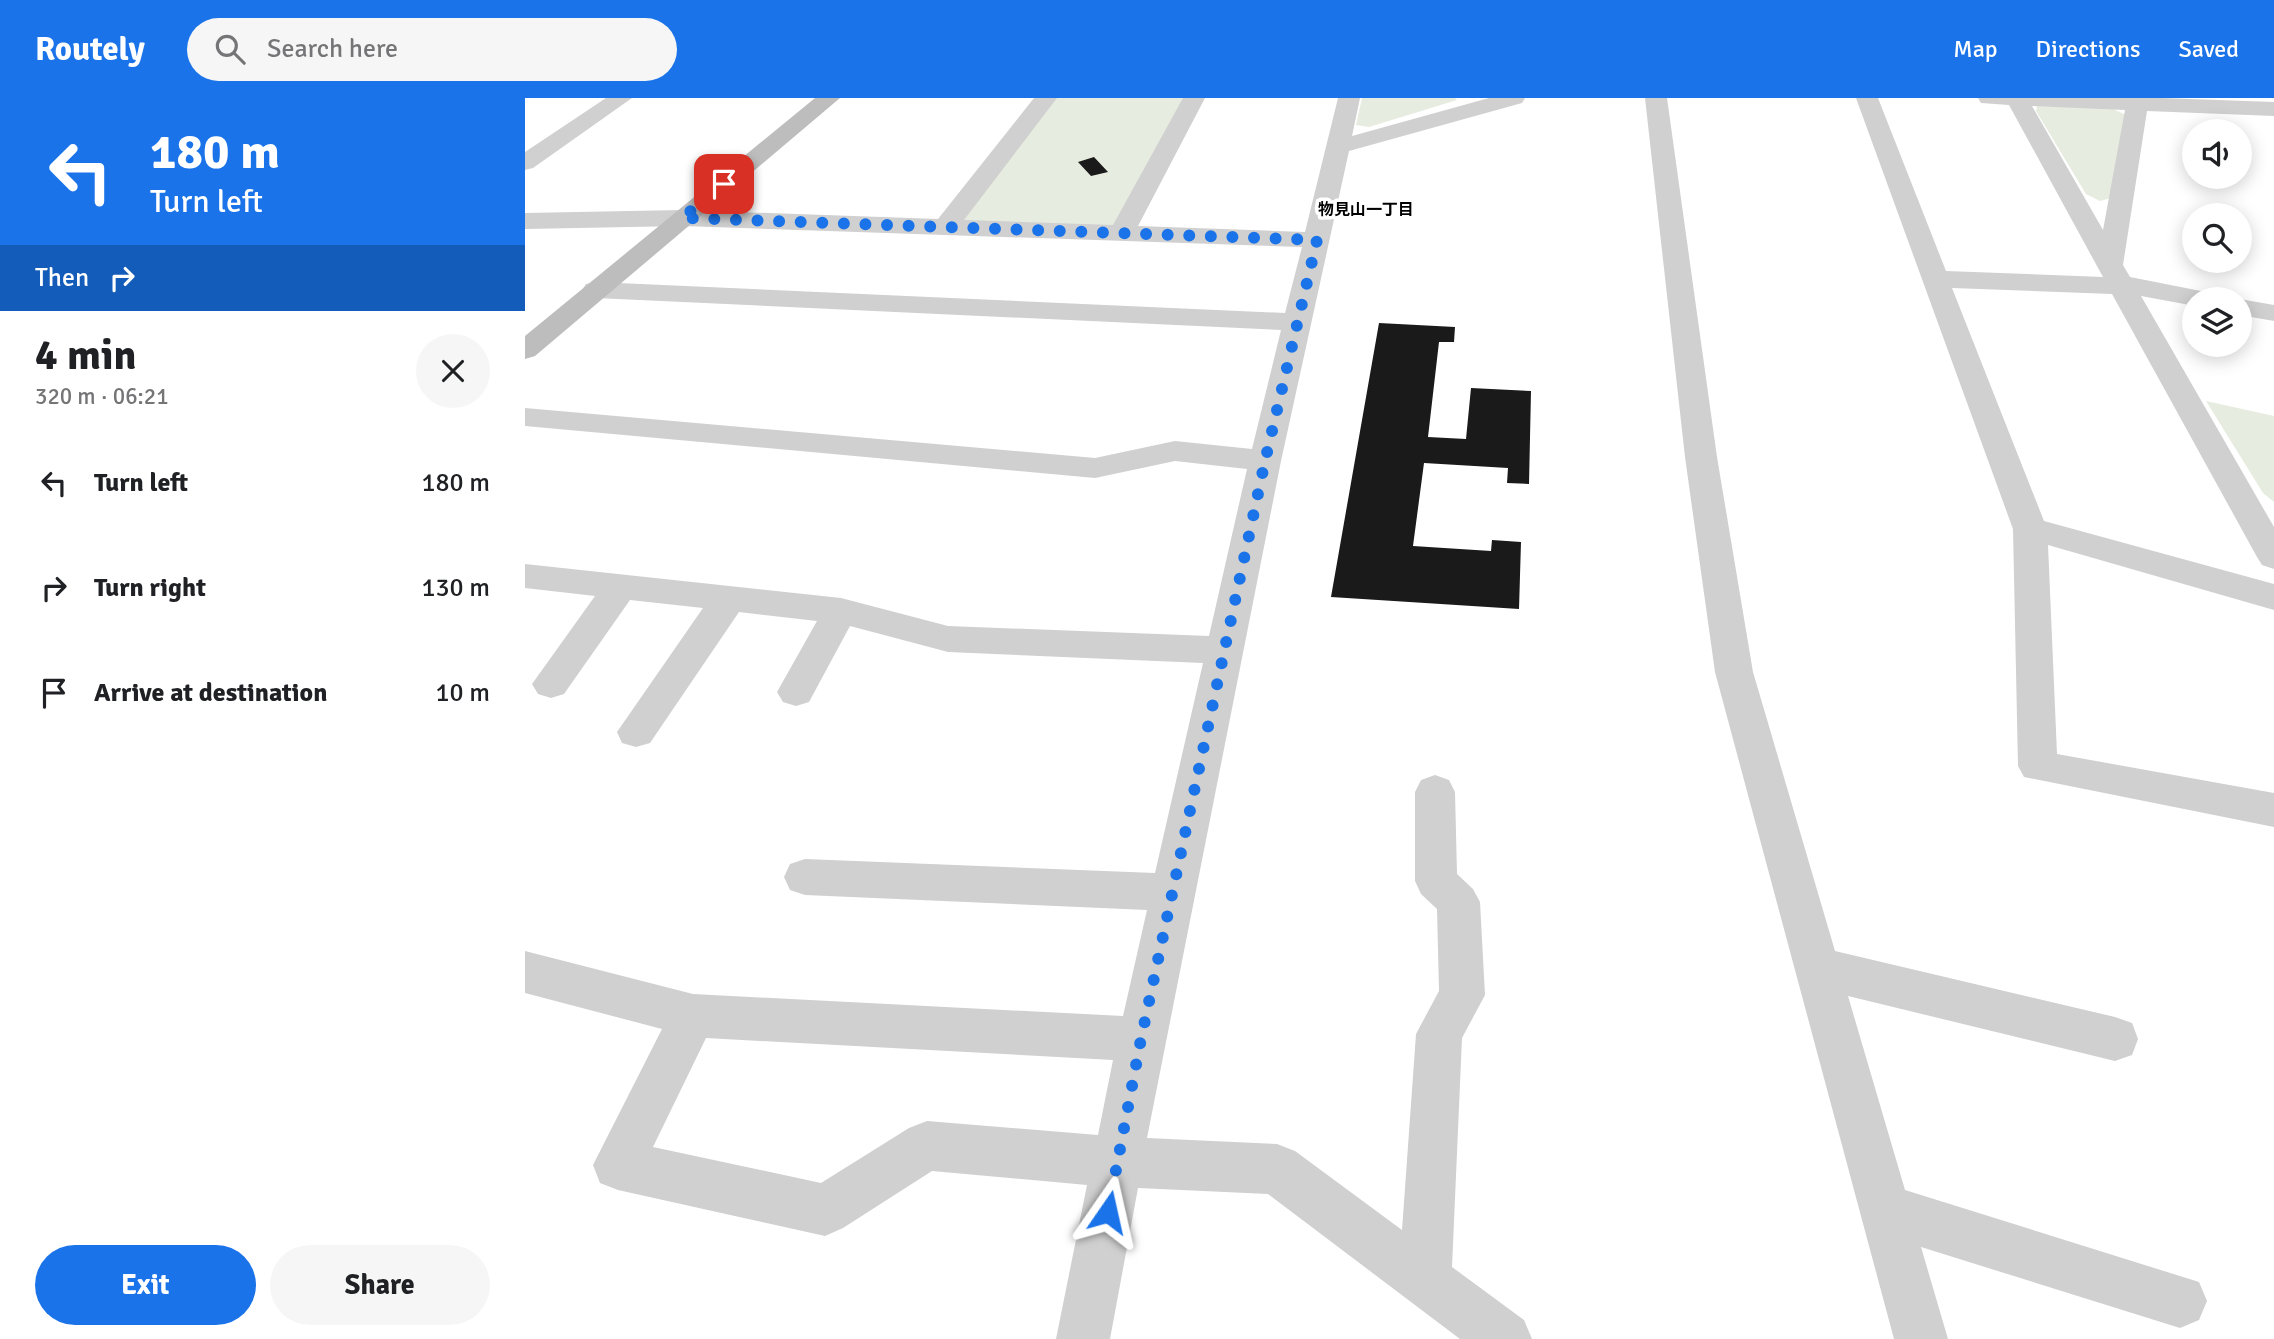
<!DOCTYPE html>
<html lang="en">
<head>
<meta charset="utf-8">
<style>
  body { margin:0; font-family:Signika,"Noto Sans JP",sans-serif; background:#f6f6f6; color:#202124; height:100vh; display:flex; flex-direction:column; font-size:26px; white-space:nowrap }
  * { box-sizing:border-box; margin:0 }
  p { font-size:23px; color:#757577 }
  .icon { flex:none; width:38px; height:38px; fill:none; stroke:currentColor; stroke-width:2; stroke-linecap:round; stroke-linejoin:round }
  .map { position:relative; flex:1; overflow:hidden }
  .drawer { display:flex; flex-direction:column; background:#fff; width:525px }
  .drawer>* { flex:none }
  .hud { background:#1a73e8; color:#fff; overflow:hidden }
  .fabs { position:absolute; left:1657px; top:21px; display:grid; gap:14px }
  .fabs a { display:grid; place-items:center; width:70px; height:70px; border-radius:50%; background:#fff; box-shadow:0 4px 18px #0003; font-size:35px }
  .pin { position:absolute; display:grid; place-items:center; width:60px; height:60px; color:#fff; margin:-30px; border-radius:14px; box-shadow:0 4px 10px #0006 }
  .me { position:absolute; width:77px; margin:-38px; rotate:11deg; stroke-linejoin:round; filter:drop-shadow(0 0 5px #0008) }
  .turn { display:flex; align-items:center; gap:24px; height:147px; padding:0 35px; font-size:32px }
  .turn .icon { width:91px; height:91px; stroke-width:2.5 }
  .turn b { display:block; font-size:49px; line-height:60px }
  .then { display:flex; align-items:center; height:66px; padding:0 35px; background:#0003; gap:14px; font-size:26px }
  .round { display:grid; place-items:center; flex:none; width:74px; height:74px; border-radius:37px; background:#f6f6f6 }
  .overview { display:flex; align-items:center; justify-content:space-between; height:119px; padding:0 35px }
  h1 { font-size:42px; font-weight:800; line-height:52px }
  .cta { display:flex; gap:14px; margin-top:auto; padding:14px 35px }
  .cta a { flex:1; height:80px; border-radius:42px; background:#1a73e8; color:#fff; font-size:28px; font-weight:800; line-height:80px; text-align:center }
  .cta a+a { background:#f6f6f6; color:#202124 }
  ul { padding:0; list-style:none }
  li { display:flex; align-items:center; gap:21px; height:105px; padding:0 35px }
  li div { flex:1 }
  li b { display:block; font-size:26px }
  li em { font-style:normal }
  header { display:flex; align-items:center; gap:42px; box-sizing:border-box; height:98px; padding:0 35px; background:#1a73e8; color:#fff }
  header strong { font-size:33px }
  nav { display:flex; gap:38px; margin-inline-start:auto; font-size:24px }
  .search { width:490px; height:63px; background:#f6f6f6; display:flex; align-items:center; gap:18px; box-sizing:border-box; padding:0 24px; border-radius:38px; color:#757577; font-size:26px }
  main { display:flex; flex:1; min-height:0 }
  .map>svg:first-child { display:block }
  .green { fill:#e6ecdf }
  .building { fill:#1a1a1a }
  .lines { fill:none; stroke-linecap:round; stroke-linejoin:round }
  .street { fill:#d0d0d0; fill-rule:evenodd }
  .secondary { fill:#bdbdbd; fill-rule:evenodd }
  .route { stroke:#1a73e8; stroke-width:12; stroke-dasharray:0 21.6 }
  .labels { text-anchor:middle; stroke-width:7; stroke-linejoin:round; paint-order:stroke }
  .far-neighbourhood-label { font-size:16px; font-weight:bold; fill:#000; stroke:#fff }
</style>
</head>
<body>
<header>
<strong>Routely</strong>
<div class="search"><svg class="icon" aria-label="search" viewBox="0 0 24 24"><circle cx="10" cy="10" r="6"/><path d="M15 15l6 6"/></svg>Search here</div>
<nav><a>Map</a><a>Directions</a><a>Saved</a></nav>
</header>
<main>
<section class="drawer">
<div class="hud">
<div class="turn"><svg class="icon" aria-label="left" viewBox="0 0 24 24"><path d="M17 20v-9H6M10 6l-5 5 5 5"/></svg><div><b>180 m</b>Turn left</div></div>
<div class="then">Then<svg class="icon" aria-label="right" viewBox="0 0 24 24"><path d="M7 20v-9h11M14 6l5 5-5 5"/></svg></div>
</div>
<div class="overview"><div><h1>4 min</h1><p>320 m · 06:21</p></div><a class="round"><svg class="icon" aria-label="close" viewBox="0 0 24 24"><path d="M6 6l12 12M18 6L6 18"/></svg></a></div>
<ul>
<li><svg class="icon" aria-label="left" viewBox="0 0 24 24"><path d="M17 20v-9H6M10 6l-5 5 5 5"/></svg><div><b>Turn left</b></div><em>180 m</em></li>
<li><svg class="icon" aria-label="right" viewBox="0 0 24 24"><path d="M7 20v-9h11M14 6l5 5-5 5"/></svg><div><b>Turn right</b></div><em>130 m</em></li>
<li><svg class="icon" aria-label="arrive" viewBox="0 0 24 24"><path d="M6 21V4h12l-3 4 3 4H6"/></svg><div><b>Arrive at destination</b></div><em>10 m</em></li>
</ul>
<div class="cta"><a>Exit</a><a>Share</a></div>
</section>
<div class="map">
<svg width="1749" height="1241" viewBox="0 0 1749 1241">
  <rect width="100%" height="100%" fill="#fff"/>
  <path class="green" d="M521,0H669L597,135L422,127Z
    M837,0H930L932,2L844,29L831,27Z
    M1512,8L1586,10L1601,17L1586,100L1575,103L1561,96L1511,13Z
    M1681,303L1749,318V404L1738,395Z"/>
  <path class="building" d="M569,59L583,74L566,78L553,64Z
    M854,225L930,229L929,244H914L903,339L941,341L946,290L1006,293L1004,386L982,385L983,370L899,365L888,448L966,453L967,442L996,444L994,511L806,499Z"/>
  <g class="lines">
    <path class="street" d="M81,0H107L8,70L0,72V54Z
      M509,0H532L439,122L588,127L658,0H680L613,128L780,134L813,0H835L827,38L964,0H1000L997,5L824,53L756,363L622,1040L752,1046L770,1053L877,1132L891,936L914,893L912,811L896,796L890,783V694L896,682L910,677L924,682L930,694L932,776L948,791L955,804L960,897L937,940L927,1169L999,1222L1007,1241H935L743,1096L613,1090L585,1241H531L562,1087L407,1073L318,1130L300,1138L93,1092L75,1085L68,1067L137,931L0,895V853L168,896L598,918L622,812L280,797L265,792L259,779L265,766L280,761L630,775L678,565L423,554L325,528L284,604L271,608L258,604L252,594L292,523L214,514L125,645L111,649L97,645L92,634L178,510L105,502L39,596L26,600L13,596L7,586L70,498L0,490V466L316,500L423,528L684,538L722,371L650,363L570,380L0,328V310L570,360L650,343L727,351L756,232L71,200L61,198L57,192L61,186L71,184L760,215L777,149L157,128L0,131V115L157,112L413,121ZM181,940L588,962L573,1037L402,1023L384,1030L296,1085L128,1049Z
      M1120,0H1142L1192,359L1228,574L1310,853L1590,919L1607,925L1613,941L1607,957L1590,963L1323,898L1380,1092L1674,1184L1682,1203L1674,1222L1655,1230L1396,1149L1423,1241H1369L1190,574L1160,359Z
      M1331,0H1353L1421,173L1578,179L1484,7L1456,5L1453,0H1637L1749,4V18L1622,13L1598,167L1605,179L1686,195L1690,201H1670V208L1616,198L1749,429V471L1737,467L1732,459L1587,196L1427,190L1519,423L1749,486V512L1523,447L1532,656L1749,695V729L1499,679L1493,668L1488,431ZM1507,8L1600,12L1578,132Z
      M1713,201H1715L1749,207V223L1715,217V201Z"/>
    <path class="secondary" d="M290,0H315L10,258L0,261V238Z"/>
  </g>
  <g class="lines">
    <path class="route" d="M199,86L157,120L792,142L740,363L616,941L583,1114"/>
  </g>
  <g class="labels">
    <g class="far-neighbourhood-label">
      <text x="841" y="117">物見山一丁目</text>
    </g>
  </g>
</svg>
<div class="fabs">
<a><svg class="icon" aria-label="sound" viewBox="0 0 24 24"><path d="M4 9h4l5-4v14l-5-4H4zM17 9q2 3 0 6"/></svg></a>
<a><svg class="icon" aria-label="search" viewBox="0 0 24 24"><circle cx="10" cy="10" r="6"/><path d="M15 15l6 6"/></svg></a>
<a><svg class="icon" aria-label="layers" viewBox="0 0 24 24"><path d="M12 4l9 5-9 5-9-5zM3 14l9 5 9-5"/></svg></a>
</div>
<div class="pin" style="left:199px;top:86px;background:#d93025"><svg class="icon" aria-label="arrive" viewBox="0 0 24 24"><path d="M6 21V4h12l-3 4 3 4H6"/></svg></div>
<svg class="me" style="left:583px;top:1114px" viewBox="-20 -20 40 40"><path d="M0-17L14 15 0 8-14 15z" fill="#1a73e8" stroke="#fff" stroke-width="4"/></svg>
</div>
</main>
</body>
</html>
